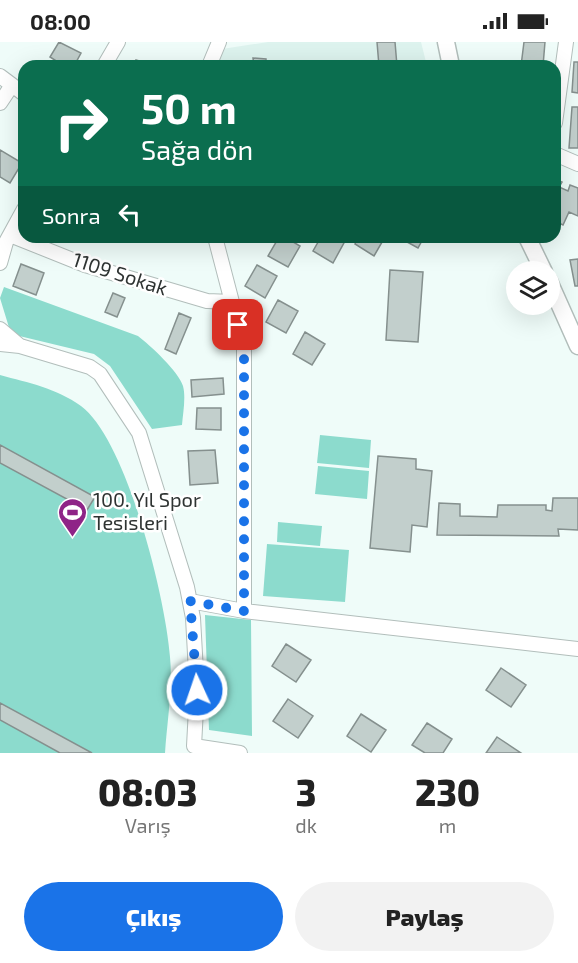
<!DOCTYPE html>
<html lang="tr">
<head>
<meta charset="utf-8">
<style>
  body { margin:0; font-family:"Exo 2",sans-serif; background:#f2f2f2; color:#222; height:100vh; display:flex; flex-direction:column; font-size:22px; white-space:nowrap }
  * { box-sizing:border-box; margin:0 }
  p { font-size:20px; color:#767676 }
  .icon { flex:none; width:33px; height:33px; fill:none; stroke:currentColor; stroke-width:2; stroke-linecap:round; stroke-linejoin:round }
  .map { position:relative; height:711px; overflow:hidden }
  .details { display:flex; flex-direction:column; background:#fff; flex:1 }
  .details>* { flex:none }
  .top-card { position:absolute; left:18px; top:18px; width:543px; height:183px; border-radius:18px; box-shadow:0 6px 24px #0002; background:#0b6e4f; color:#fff; overflow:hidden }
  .controls { position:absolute; left:506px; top:219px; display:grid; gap:12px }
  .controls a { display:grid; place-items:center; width:54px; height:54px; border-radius:50%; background:#fff; box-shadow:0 6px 24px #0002; font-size:30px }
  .pin { position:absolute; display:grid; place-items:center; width:51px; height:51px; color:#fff; margin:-26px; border-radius:12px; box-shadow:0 3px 9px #0006 }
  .me { position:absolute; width:66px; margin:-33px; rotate:357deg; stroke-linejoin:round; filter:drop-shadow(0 0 4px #0008) }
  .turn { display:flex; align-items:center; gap:21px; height:126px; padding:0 24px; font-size:27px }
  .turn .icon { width:78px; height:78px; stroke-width:2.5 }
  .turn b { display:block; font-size:42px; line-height:51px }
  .then { display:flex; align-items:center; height:57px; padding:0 24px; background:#0003; gap:12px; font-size:22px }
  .eta { display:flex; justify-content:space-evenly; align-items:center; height:102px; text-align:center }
  .eta b { font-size:36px; font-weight:800; line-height:42px }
  .primary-button { display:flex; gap:12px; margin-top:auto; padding:12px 24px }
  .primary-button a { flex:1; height:69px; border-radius:36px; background:#1a73e8; color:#fff; font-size:24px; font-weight:800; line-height:69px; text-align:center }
  .primary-button a+a { background:#f2f2f2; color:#222 }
  .status { display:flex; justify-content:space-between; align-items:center; height:42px; padding:0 30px; background:#fff; direction:ltr }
  .status svg { height:16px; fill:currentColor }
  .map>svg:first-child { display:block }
  .built { fill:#ddf3ee }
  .green { fill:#8cdbcd }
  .building { fill:#c2cfcc; stroke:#85908e; stroke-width:1.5 }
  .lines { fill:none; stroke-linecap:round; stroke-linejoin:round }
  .minor-casing { stroke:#b2bebb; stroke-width:16 }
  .tertiary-casing { stroke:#b2bebb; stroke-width:19 }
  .minor { stroke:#fff; stroke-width:14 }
  .tertiary { stroke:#fff; stroke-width:16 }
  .route { stroke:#1a73e8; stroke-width:10; stroke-dasharray:0 18 }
  .labels { text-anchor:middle; stroke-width:5; stroke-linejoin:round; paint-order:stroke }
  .street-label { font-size:20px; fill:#2e3332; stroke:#fff }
  .poi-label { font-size:20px; fill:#2e3332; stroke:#fff; text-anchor:start }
</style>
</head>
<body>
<div class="status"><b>08:00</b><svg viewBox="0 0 49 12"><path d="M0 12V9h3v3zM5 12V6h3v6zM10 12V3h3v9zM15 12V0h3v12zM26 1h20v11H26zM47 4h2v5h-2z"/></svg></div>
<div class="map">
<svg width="578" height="711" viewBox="0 0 578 711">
  <rect width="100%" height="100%" fill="#effcf9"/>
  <path class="built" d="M268,0H421L427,24H214L222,7Z"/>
  <path class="green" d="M4,245L138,294C150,303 179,330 183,344C186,355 183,371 182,383L152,387L110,324L94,312L11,292L0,256Z
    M0,333C29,341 56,346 81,364C127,398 166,558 170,615C173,646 167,680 165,711H0Z
    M320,393L371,398L369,426L317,421Z
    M318,424L369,429L367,457L315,452Z
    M278,480L322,484L320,504L277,500Z
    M267,502L349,508L345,560L263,554Z
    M205,573L251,578L252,694L209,688Z"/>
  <path class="building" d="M59,0L81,11L74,24H64L50,15Z
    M377,0H395L397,24H379Z
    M524,0H545L543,24H521Z
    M253,16L266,17V20L280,19L281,24H254Z
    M136,18L157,24H135Z
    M574,20H578V51L572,50Z
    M572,65H578V106H569Z
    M0,108L22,121L10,141L0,135Z
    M555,137L562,140L559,145L568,149L570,143L578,146V174L569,170L563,183L555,179Z
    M279,195H285L300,204L288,225L268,214Z
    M321,195H338L345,199L333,221L313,209Z
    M359,195H385L374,214L355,202Z
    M398,195H424L418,206Z
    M578,217V244H575L570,218Z
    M21,222L44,231L36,253L13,244Z
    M257,223L277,234L265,256L245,244Z
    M390,228L423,230L418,300L386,298Z
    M113,251L125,256L117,275L105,270Z
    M278,258L298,269L286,291L266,280Z
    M179,271L191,276L176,312L165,307Z
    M305,290L325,302L312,323L293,312Z
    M223,336L224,352L192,355L191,338Z
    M197,366H221V388L196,387Z
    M0,403L95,455L87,468L0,421Z
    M215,408L218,441L190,443L188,409Z
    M378,414L416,417V427L432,429L427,485L412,483L410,510L370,506Z
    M553,456H578V488L558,487L559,494L437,493L439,461L460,462V474L497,475L498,463H546V468L552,469Z
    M286,602L311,618L296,640L272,624Z
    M501,626L526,643L511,665L486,648Z
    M288,657L313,674L298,696L273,679Z
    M0,661L92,711H60L0,678Z
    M361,672L386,688L371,710L347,694Z
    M427,681L452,697L443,711H425L412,703Z
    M497,695L521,711H486Z"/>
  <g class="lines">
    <defs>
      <path id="minor" d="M104,24L118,0
        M209,24L219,0
        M0,34L24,52
        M0,61L12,43
        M555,81L566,0
        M555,112L578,122
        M10,193L85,223L207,259L232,260
        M215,195L244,306V569
        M0,221L6,200L24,167
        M0,287L20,304
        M0,302L20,304L90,325L100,332L139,391L187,545L193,576L197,648L194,704L240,711
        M190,559L244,569L578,607"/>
      <path id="tertiary" d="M446,0L451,24
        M527,195L544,230
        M549,239L578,304"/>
    </defs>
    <use href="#minor" class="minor-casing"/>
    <use href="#tertiary" class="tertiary-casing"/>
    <use href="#minor" class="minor"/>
    <use href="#tertiary" class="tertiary"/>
  </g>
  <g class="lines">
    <path class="route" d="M197,648L190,559L244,569V306L238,283"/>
  </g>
  <defs>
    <symbol id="stadium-pin" viewBox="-11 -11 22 30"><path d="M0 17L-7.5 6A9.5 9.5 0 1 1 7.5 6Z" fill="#8f2487" stroke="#fff"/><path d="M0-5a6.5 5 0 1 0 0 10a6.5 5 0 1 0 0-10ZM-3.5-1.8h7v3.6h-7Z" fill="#fff"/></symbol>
  </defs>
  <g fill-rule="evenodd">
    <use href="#stadium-pin" x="56" y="454" width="33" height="45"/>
  </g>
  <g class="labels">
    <g class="street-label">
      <text transform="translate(120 232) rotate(18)" y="7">1109 Sokak</text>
    </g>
    <g class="poi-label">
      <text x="93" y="465">100. Yıl Spor<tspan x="93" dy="23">Tesisleri</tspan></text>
    </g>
  </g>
</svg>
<div class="controls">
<a><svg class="icon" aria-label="layers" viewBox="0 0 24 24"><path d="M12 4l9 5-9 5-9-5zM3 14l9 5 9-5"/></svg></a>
</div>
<div class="pin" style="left:238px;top:283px;background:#d93025"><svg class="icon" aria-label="arrive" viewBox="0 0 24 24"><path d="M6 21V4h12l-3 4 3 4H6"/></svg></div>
<svg class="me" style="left:197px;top:648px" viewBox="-20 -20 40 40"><circle r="17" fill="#1a73e8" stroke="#fff" stroke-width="3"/><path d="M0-11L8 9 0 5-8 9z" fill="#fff"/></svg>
<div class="top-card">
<div class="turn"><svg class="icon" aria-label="right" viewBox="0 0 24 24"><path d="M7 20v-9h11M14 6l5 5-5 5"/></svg><div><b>50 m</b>Sağa dön</div></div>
<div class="then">Sonra<svg class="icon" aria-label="left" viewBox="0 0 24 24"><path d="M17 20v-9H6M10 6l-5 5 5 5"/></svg></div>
</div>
</div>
<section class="details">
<div class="eta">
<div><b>08:03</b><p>Varış</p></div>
<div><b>3</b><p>dk</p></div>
<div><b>230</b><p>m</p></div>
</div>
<div class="primary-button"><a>Çıkış</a><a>Paylaş</a></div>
</section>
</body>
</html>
